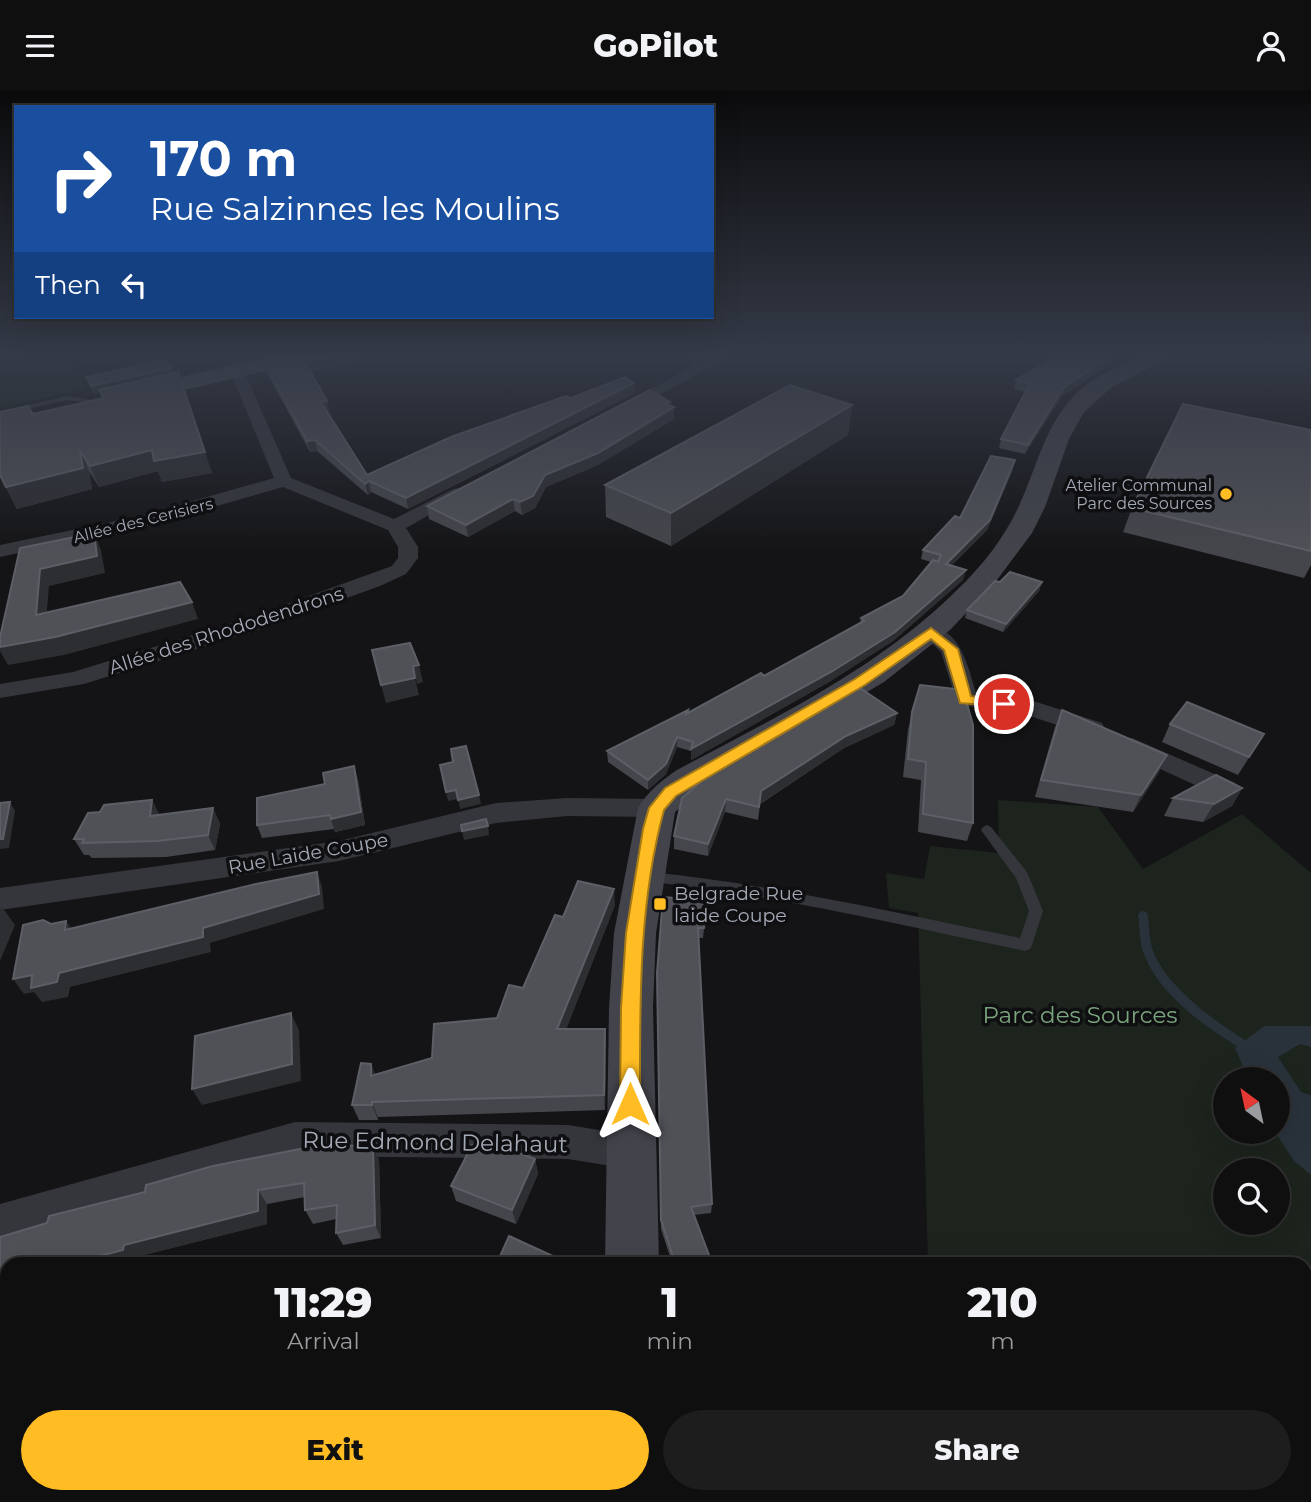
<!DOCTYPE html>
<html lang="en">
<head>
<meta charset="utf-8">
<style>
  body { margin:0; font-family:Montserrat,sans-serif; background:#1d1d1e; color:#f1f3f6; height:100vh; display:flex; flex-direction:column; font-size:26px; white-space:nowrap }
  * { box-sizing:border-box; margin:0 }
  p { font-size:23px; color:#9b9c9f }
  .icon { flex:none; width:38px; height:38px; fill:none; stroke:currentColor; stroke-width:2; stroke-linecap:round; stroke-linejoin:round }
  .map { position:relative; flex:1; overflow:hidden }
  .drawer { position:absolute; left:0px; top:1166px; width:1312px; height:247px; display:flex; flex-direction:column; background:#0f0f10; border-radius:21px 21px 0 0; box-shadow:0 7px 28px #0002,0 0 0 2px #2f2f30 }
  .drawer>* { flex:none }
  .banner { position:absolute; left:14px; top:14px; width:700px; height:214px; border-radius:0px; box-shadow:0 7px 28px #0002,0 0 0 2px #2f2f30; background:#1a4fa0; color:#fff; overflow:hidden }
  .needle { width:46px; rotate:327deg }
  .controls { position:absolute; left:1213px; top:976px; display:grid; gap:14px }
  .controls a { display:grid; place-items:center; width:77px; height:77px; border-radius:50%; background:#0f0f10; box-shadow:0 7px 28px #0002,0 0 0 2px #2f2f30; font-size:35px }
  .pin { position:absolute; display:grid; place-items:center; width:60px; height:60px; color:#fff; margin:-30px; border:4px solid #fff; border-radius:50%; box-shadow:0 2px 7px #0007 }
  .me { position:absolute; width:77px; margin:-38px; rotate:0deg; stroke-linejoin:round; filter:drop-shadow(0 0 5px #0008) }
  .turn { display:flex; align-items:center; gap:24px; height:147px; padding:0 21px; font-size:32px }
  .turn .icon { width:91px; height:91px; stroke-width:2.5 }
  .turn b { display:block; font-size:49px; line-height:60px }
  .then { display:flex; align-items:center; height:66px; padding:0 21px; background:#0003; gap:14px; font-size:26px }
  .eta { display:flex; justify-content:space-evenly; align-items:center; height:119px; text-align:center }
  .eta b { font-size:42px; font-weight:800; line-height:49px }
  .button { display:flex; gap:14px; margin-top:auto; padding:14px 21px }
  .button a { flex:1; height:80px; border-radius:42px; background:#ffbd23; color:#111; font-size:28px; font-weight:800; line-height:80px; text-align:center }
  .button a+a { background:#1d1d1e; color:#f1f3f6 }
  header { display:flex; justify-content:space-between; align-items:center; height:91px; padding:0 21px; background:#0f0f10; font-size:32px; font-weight:800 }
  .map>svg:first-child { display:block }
  .green { fill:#1c241d; fill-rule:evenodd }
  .water { fill:#29323b }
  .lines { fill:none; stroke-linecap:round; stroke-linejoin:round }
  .stream { fill:#29323b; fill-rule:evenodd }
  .lane { fill:#35363b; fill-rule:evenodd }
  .street { fill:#35363b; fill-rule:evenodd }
  .secondary { fill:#43444b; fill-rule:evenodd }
  .primary { fill:#51525b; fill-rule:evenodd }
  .wall { fill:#45464b }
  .shaded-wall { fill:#2d2e31 }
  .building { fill:#505157; stroke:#5d5f66; stroke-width:2 }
  .route { fill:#ffbd23; stroke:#a67b17; stroke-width:2 }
  .poi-dot { fill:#ffbd23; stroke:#0f0f11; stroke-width:2.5 }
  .labels { text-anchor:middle; stroke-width:7; stroke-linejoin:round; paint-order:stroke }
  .far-poi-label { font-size:16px; fill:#a5aab7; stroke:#0f0f11; text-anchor:end }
  .far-street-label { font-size:16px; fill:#a5aab7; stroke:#0f0f11 }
  .street-label { font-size:19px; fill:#a5aab7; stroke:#0f0f11 }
  .poi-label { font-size:19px; fill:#a5aab7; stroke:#0f0f11; text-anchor:start }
  .near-park-label { font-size:23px; fill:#7aa47e; stroke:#0f0f11 }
  .near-street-label { font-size:23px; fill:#a5aab7; stroke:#0f0f11 }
</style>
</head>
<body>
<header><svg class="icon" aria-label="menu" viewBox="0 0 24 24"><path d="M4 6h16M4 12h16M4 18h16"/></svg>GoPilot<svg class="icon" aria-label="person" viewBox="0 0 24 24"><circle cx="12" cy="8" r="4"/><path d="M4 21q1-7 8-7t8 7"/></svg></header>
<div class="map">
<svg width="1311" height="1411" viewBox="0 0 1311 1411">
  <rect width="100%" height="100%" fill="#141416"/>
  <path class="green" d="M0,265H67L87,298L0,317Z
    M998,709L1098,716L1143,778L1242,723L1311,782V1356L1306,1358V1172H928L918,822L889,817L886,782L924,788L930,755L999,762ZM1225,989H1278V1041H1225ZM1225,1080H1278V1132H1225Z"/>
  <path class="water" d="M1264,935H1311V956L1300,953L1278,966L1301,1001L1311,1004V1084L1294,1070L1275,1041L1278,989H1249L1235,957Z"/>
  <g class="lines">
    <path class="stream" d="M1143,820L1146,821L1148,824C1149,835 1149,846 1152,857C1164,894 1213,929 1245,949L1246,952L1245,955L1241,957L1237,955C1202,934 1154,899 1142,857C1139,846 1140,835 1138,824L1140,821Z"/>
    <path class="lane" d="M67,305L102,311L98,313L67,309L0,324V320Z
      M987,734L991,736L1027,781L1043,820L1032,854L1030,858L1025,860C901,834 777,804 651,791L646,790L644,786L646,782L651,781C775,794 898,822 1020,847L1029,820L1016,787L981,739L983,736Z"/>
    <path class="street" d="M712,265H731L630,320L624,322L616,317Z
      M237,276L244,280L291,387L394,428L453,398L459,397L468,402L406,437L418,456V467L406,483L380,495L264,537L84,593L0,607V593L73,581L248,527L392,475L398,467V456L388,439L283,396L143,436L0,466V454L140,425L274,387L230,280Z
      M931,534C962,542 968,576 976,602L1024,607L1102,632L1105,638L1102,644L1093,646L1021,622L958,614L941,561L920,541Z
      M1132,647L1235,692L1239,698L1235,704L1226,707L1217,704L1123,661L1120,655L1123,649Z
      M567,707L657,708L666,710L670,717L666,724L657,726L567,725L496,732L339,770L0,819V797L339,750L496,712Z
      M295,1031L568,1034L630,1044L643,1049L648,1061L643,1073L630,1078L568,1068L295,1065L0,1151V1113Z
      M539,1405H585L583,1411H536Z
      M751,1405H797L800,1411H753Z"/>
    <path class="secondary" d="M1145,265H1173L1112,296L1084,321L1069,348L1045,416L1032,442L994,493L950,539L884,591L703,697L675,721L656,842L653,917L659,1172H605L609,917L614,842L638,717C648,700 661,690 677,679C776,626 878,578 958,498C982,475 1004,447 1018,417C1037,377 1045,331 1079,300C1097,283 1122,274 1145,265Z
      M649,1405H712L714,1411H650Z"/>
    <path class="primary" d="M272,265H311L309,270L133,311L122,304L125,299Z"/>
  </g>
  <path class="wall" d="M684,265H706L694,271Z
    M264,272L311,281L327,310L329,320H327L367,384L571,307L634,292L635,302L408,418L371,401L368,404L317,360L310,361L267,282Z
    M1112,272L1062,305L1025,363L999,357L1001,348L1026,301L1014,298L1016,289Z
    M174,282L212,382L162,391L158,380L99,396L89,380L92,398L17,418L0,385L33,323L102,307L100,302L95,303L89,294L86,286Z
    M852,314L848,344L671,455L606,426L605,394Z
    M670,315L674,328L598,374L546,396L535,417L522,424L515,420L468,446L429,428L427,415Z
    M1311,339V474L1304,487L1123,441L1132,417Z
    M1013,378L987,439L951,475L963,489L893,550L829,591L691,669V660L677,656L666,683L648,699L608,671L607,660L764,585L860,532L861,527L903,505L931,471L921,468L923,459Z
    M1000,491H1042L1039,500L1003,541L965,527L967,519Z
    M1062,619L1159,681L1133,721L1035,706L1055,636Z
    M912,621L973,732L967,750L918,741L921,689L903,686L908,639Z
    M897,622L894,634L844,657L760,713L758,729L725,721L708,765L674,758V745L682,707Z
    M1170,633L1264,643L1238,684L1162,651Z
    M358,688L365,734L335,741L334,738L262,747L257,734Z
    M1242,697L1232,715L1203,731L1164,725L1173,707Z
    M152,709L159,724L213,717L220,733L215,759L166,766L92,767L89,764H84L74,748L100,721Z
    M707,810L703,847H698L712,1113L711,1122L694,1124L712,1172H672L661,1138L657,882Z
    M615,814L566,938L606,954L605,1019L378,1026V1029H359L352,1014L371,973L375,983L432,967L497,927L523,897L563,826Z
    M373,1055L379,1069L381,1147L343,1154L336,1142V1128L313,1133L305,1119V1106L267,1113V1133L136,1166V1172H7V1214L0,1216V1146Z
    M535,1068L538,1083L516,1133L456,1110L451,1095Z
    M825,1405H917L920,1411H827Z"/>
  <path class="shaded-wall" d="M335,265H382L305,282L302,272Z
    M695,265H706L694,271Z
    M1112,265H1114L1112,272L1062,305L1025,363L1028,354L1064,296Z
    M172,277L174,285L99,299L100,302L95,303L92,295Z
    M178,281L212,382L162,391L158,380L99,396L90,375Z
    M634,292L635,302L408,418L406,407Z
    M327,310L329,320L323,321L321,311Z
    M670,311V319L674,316V328L598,374L546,396L535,417L522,424L520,411L545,384Z
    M852,314L848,344L671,455V422Z
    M315,349L317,360L310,361L307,350Z
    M80,359L89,380L92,398L17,418L6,396Z
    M1015,369L1013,378L987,439L943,483L946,473Z
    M369,390L371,401L368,404L365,393Z
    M513,408L515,420L468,446L466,434Z
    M94,442L101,459L105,482L49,495L45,542L36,524L40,478Z
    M966,479L963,489L893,550L829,591L691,669V658Z
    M1042,491L1039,500L1003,541L1006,533Z
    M192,511L198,528L64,564L8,574L0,560V556Z
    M419,574L423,591L417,593L413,575Z
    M415,587L419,604L386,612L381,594Z
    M897,622L894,634L844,657L759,713L761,700L846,645Z
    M1264,643L1253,661L1238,684L1249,666Z
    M677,646V656L666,683L648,699V689Z
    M1167,664L1159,681L1133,721L1141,704Z
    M354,675L358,688L365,734L335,741L331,728Z
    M1242,697L1232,715L1203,731L1214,713Z
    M456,699L458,708L448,710L446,701Z
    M479,704L481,713L460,718L458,709Z
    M726,708L725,721L708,765V753Z
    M152,709L160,725H150Z
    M10,711L15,720L9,757L0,758V748Z
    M213,717L220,733L215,759L208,744Z
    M488,735L489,744L464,749L462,740Z
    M317,781L322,796L324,818L210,852L211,861L70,896L68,906L42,911L34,901L24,903L13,888L32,884L59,882L203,837Z
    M614,798L615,814L560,954L557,938Z
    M2,816L15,834L0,870V820Z
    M66,830L77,845L65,839Z
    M291,922L299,939L301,990L202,1014L192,998Z
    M605,938L606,954L605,1019L604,1004Z
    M371,973L377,988L371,985Z
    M372,1011L378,1026V1029L372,1014Z
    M373,1055L379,1069L381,1147L375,1134Z
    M535,1068L538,1083L516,1133L512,1119Z
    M258,1099L267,1113V1133L136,1166V1172H73L124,1154Z
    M7,1197V1214L0,1216V1199Z"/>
  <path class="building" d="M292,265H335L302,272L310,280L327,310L321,311L367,384L451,346L566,305L571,307L625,286L634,292L406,407L369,390L365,393L315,349L307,350L264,272Z
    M1057,265H1112L1064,296L1028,354L1001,348L1030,292L1016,289Z
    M165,269L172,277L92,295L86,286Z
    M178,281L205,361L154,370L152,359L90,375L80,359L83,377L6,396L0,384V321L28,315L33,323L104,307L99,299Z
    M790,294L852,314L671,422L605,394Z
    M650,299L670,311L664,313L674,316L598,362L545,384L533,405L520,411L513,408L466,434L427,415Z
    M1183,313L1311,339V460L1132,417Z
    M991,365L1015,369L990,429L946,473L966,479L895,541L831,581L691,658L693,651L677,646L666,673L648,689L607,660L688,619L686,623L761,582L764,585L864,530L861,527L903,505L933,469L938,471L941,464L923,459L955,425L960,427Z
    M94,442L97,465L40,478L36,524L180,491L192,511L55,546L0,556V546L20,457Z
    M1010,481L1042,491L1006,533L967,519L995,490L1000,491Z
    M410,552L419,574L413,575L415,587L381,594L372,559Z
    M920,594L963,599L973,634V732L923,723L926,671L908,668L912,621Z
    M860,597L897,622L846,645L761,700L759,716L726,708L708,753L674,745L682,707L705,687Z
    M1187,611L1264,643L1249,666L1170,633Z
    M1062,619L1167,664L1141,704L1041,689Z
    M466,655L479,704L458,709L456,699L446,701L440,674L453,671L451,658Z
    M354,675L361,721L331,728L330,724L257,734V707L325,693L323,682Z
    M1216,684L1242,697L1214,713L1173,707Z
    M152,709L150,725L213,717L208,744L157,750L82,752L84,748H74L88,722L100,721L104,714Z
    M10,711L3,748H0V712Z
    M486,728L488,735L462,740L461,734Z
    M317,781L319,803L203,837V846L59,882L57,891L31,897L32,884L13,888L23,834L43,829L51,833L66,830L65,839L256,793Z
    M578,790L614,798L557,938H605L604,1004L372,1011V1014H352L361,972L371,973V985L432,967L434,933L497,927L509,894L523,897L555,824L563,826Z
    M663,806L707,810L704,837H698L712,1113L691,1116L712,1172H675L661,1129L657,882Z
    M291,922L292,973L192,998L195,945Z
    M320,1054L373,1055L375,1134L336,1142L337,1114L305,1119L304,1092L258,1099V1120L124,1154L123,1159L73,1172H7V1197L0,1199V1146L47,1132L49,1125L145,1101L146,1094L213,1075Z
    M472,1054H499L535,1068L512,1119L451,1095Z
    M509,1145L568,1172H497Z
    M834,1405H917L920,1411H836Z"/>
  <linearGradient id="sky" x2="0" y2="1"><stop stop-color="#0b0b0c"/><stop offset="0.57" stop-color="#343a47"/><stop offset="1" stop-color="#343a47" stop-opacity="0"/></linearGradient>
  <rect width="1311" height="463" fill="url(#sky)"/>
  <path class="route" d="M931,537L958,558L971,605L1009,610V616L960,612L944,559L931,548L865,594L676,705L664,719C638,814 640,916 640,1013L637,1020L630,1023L623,1020L620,1013L621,917L626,842L643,738L649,717L665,697L855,588Z"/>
  <g class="poi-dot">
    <circle cx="1226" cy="403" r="7"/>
    <rect x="653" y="806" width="14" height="14" rx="3.5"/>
  </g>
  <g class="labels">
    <g class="far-poi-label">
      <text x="1212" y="400">Atelier Communal<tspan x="1212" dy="18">Parc des Sources</tspan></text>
    </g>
    <g class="far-street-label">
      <text transform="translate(143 429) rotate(-14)" y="6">Allée des Cerisiers</text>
    </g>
    <g class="street-label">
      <text transform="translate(226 539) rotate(-18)" y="7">Allée des Rhododendrons</text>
      <text transform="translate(308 762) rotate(-10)" y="7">Rue Laide Coupe</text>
    </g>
    <g class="poi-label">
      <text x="674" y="809">Belgrade Rue<tspan x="674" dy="22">laide Coupe</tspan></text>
    </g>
    <g class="near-park-label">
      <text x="1080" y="932">Parc des Sources</text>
    </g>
    <g class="near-street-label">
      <text transform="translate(435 1051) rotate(1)" y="8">Rue Edmond Delahaut</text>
    </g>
  </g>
</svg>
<div class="controls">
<a><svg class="needle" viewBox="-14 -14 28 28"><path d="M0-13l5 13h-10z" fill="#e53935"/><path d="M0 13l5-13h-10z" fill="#9b9c9f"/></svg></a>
<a><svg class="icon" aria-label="search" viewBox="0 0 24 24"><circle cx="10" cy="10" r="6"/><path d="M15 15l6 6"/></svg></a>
</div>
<div class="pin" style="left:1004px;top:613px;background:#d93025"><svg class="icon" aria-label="arrive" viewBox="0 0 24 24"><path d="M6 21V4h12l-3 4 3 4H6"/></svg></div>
<svg class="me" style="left:630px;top:1013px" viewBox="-20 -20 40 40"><path d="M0-17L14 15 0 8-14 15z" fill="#ffbd23" stroke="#fff" stroke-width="4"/></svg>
<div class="banner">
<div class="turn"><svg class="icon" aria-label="right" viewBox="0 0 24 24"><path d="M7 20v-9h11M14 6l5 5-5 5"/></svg><div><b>170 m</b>Rue Salzinnes les Moulins</div></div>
<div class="then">Then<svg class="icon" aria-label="left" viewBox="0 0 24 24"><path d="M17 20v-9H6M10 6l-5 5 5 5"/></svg></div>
</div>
<section class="drawer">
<div class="eta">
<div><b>11:29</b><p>Arrival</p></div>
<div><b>1</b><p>min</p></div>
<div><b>210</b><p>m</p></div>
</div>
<div class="button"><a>Exit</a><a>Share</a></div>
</section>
</div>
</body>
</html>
